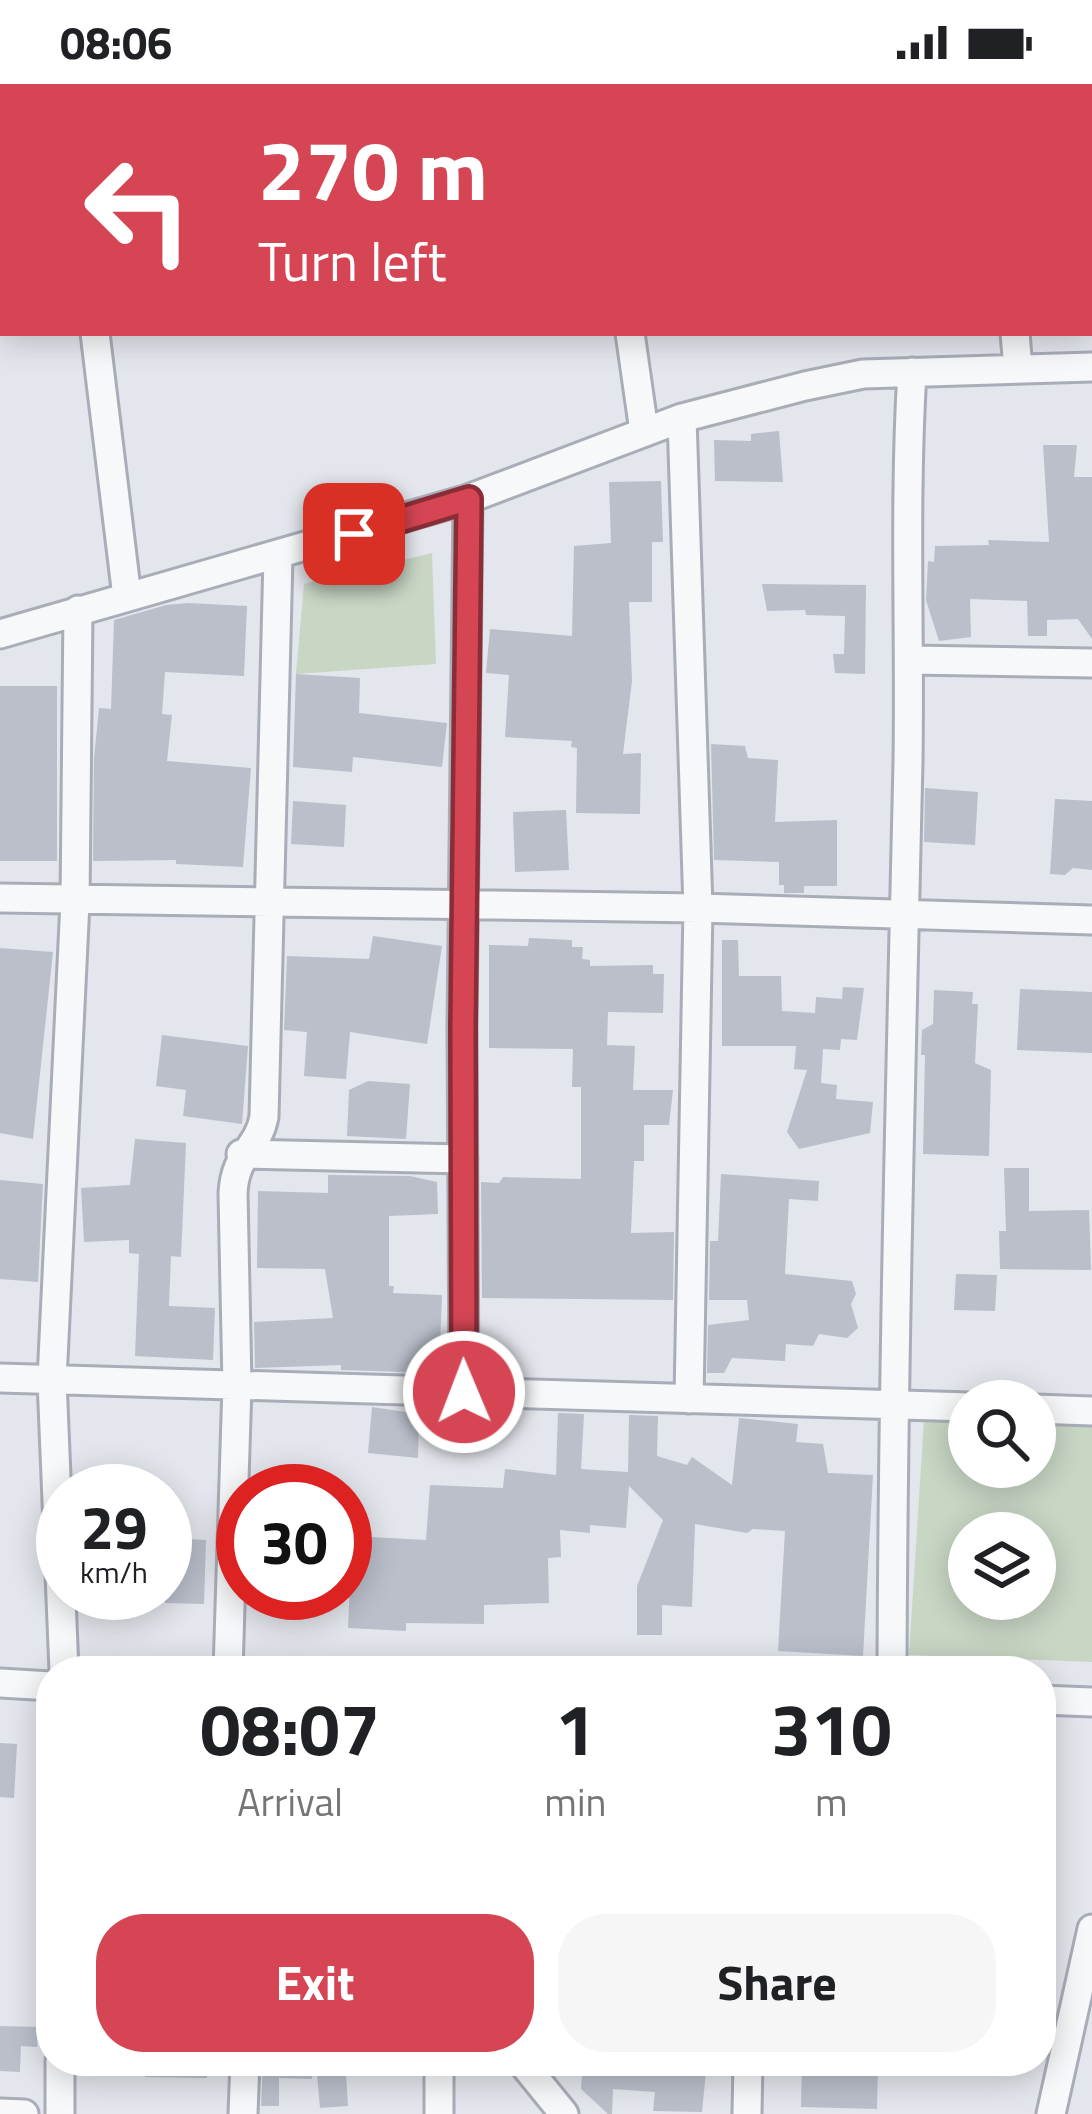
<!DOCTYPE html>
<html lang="en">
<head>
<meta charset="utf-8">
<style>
  body { margin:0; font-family:"Titillium Web",sans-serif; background:#f6f6f6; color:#202124; height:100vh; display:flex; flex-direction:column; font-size:45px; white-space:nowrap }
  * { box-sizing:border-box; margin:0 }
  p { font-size:39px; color:#757577 }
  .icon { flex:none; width:66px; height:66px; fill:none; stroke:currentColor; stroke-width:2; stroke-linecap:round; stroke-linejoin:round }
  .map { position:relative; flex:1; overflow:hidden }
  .side { position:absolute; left:36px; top:1572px; width:1020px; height:420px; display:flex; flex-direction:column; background:#fff; border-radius:48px; box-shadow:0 6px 30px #0003 }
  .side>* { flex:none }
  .banner { position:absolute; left:0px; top:0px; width:1092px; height:252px; box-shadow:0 6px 30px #0003; background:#d54554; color:#fff; overflow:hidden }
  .controls { position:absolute; left:948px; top:1296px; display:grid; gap:24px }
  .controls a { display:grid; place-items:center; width:108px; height:108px; border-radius:50%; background:#fff; box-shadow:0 6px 30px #0003; font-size:60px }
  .speed { position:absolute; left:36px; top:1380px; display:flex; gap:24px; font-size:60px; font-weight:700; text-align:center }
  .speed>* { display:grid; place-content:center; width:156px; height:156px; border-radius:50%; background:#fff; box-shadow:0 6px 30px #0003; line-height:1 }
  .speed small { font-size:30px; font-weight:400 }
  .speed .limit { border:18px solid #d22; background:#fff; color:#111 }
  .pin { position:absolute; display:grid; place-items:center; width:102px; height:102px; color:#fff; margin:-51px; border-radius:24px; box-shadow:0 6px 18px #0006 }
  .me { position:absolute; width:132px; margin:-66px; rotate:359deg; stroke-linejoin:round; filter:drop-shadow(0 0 9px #0008) }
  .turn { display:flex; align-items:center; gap:42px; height:252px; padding:0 60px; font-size:54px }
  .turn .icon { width:156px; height:156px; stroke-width:2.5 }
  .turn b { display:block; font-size:84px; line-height:102px }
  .eta { display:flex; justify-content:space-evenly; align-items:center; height:204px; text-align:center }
  .eta b { font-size:72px; font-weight:700; line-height:84px }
  .action { display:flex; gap:24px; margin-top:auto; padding:24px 60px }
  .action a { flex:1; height:138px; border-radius:48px; background:#d54554; color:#fff; font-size:48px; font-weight:700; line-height:138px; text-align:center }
  .action a+a { background:#f6f6f6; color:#202124 }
  .status { display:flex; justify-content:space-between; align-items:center; height:84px; padding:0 60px; background:#fff; direction:ltr }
  .status svg { height:33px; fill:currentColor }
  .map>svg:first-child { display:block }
  .green { fill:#c8d6c4; fill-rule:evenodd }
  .building { fill:#babfca }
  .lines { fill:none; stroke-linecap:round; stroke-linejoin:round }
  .minor-casing { stroke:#a8adb7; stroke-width:33 }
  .minor { stroke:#f7f8fa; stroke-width:27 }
  .route-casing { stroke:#8a2d37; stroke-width:30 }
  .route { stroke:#d54554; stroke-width:21 }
</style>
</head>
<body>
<div class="status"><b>08:06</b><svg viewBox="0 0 49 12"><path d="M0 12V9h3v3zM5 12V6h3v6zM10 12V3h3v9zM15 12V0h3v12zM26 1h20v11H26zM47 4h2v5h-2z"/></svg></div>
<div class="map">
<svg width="1092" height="2030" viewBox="0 0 1092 2030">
  <rect width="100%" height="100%" fill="#e3e6ec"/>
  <path class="green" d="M432,469L436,580L296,590L304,500Z
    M924,1336L969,1338V1383H1035V1340L1092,1341V1578L909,1571ZM969,1449H1035V1515H969Z"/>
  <path class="building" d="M779,347L783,398L715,397L714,356L751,357V350Z
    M1043,361H1077L1074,393H1092V555L1078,535L1047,536V552H1028L1027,517L970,515L971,553L939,557L926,516L928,477L934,478L935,462L989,461L988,456L1049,458Z
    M661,397L663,458H652V518H629L632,597L623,670L641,669L640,730L576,729L577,664L571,663L572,657L505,653L509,591L486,589L490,545L572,552L574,462L611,459L609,398Z
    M762,500L866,501L865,590L835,589L833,570H844L845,532L806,531L805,526L767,527Z
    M188,519L247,522L244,592L165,588L162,630L172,631L167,677L251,684L243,783L176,780V776L93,777L94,674L99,624L111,625L114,536L166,521Z
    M296,590L360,594L359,629L447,639L442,683L353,673L352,688L293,683Z
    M0,602H57V777H0Z
    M711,660L745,662L748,674L778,676L775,738L837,736V802H804V809H784V801H779V778L714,776Z
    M925,704L978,708L975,761L924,758Z
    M1055,715L1092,717V786L1073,784L1065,791L1050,790Z
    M293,717L346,721L344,763L291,760Z
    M566,726L569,786L515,788L513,728Z
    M373,852L442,862L427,960L350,948L346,995L304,992L307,948L284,946L287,872L369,875Z
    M529,854L572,856V863H583L582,875L590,876V882L653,881V890H664L663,929L608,928L607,961L635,962L633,1006H673L669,1041H644V1077H634L631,1149L674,1148L673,1216L482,1214L481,1098L499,1099L503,1093L581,1095V1003H572L573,965L489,964V861L528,862Z
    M722,856H738L739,892H781L782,927L815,929L816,913L842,915L843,903L864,904L857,956L841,955L840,966L823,965L821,999L837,1001L836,1015L873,1018L870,1049L799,1065L787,1048L807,986L794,985L796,962H722Z
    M0,864L53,868L33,1055L0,1049Z
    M1020,905L1092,908V969L1017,966Z
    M934,906L973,908L972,920H978L975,979L991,986L989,1072L923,1070L925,971H921L922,946L933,940Z
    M162,951L248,962L242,1040L183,1032L186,1006L156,1002Z
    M368,997L410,1000L406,1055L347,1052L349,1006Z
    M135,1055L186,1059L181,1173L171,1172L169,1222L215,1224L213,1276L135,1272L139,1170L129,1169V1156L84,1158L81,1104L130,1101Z
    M1004,1084H1029V1127L1089,1126L1091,1186L1000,1185L999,1147H1006Z
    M721,1090L819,1097L818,1117L789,1115L785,1190L852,1197L856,1210L851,1220L858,1244L847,1254L819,1250L813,1262L786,1260L785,1277L732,1274L724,1289H707L708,1241L749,1236L747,1216H709L710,1157H718Z
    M328,1091L410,1092L437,1098L438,1130L389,1132V1202H394L393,1209L442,1211L439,1289L341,1286V1281L255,1284L254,1238L333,1234L325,1185L257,1184L258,1107L328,1109Z
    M0,1096L43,1100L38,1198L0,1195Z
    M956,1190L997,1191L995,1227L954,1226Z
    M372,1323L419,1330L418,1374L368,1369Z
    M558,1329L584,1330L581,1385L628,1388L629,1331L658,1332L657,1372L687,1381L692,1373L732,1401L739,1334L798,1340L796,1358L823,1360L828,1389L873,1391L863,1572L778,1567L785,1447L753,1445L747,1449L695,1440L692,1523L662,1521V1551H637V1502L663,1436L629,1402L626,1444L590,1441V1449L560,1446L561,1473L548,1474L549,1519L484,1521V1540L406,1539V1547L348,1544L352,1452L426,1456L430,1401L503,1404L505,1385L556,1391Z
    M165,1454L206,1456L204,1520L165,1519Z
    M0,1659L17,1660L14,1714L0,1713Z
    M0,1942L38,1943L37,1963L21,1962L20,1988L0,1987Z
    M145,1977H207V1994L145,1993Z
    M263,1977H313L312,1995L279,1994V2022H261Z
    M583,1977H707L702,2028L653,2027L655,2008L613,2005L612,2030H608L581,2005Z
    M802,1977H878L877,2025L801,2023Z
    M346,1989L348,2022L320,2024L317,1991Z"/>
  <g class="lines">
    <defs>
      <path id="minor" d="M597,0V3
        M991,0V3
        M246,3L247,0
        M1089,59H1092
        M0,178L3,177
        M95,249L127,513
        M630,249L644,347
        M1015,249L1018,285
        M682,334L698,824L689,1315
        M0,550L468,415L682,334L805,302L863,290L1092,283
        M910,576L1092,579
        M0,814L698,824L1092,836
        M241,1070L463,1075
        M0,1294L969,1323
        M464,1308L462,942L468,415
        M1035,1325L1092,1327
        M64,1587L52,1296L75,818L78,526
        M228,1587L237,1301L233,1109C235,1069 258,1065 264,1033L278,473
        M892,1587C893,1284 901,981 908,678C910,548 904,418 912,288
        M0,1599L51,1602
        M1041,1616L1092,1618
        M439,1977V2030
        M521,1977L564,2030
        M0,2029L24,2030
        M60,2030V1977
        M243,2030L245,1977
        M747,2030L748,1977
        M1051,2030L1092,1845"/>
    </defs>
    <use href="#minor" class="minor-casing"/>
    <use href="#minor" class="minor"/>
  </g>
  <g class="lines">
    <defs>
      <path id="route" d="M354,450L469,415L463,942L464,1308"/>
    </defs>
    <use href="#route" class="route-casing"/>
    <use href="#route" class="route"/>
  </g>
</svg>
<div class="controls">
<a><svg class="icon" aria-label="search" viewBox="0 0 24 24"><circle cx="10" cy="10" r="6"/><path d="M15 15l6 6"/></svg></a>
<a><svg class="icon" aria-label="layers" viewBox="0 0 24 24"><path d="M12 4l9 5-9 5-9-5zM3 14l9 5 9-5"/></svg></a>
</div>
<div class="speed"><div>29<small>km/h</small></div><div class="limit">30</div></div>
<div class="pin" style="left:354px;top:450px;background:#d93025"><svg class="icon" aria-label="arrive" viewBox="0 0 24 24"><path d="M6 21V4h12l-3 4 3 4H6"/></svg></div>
<svg class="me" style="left:464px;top:1308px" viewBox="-20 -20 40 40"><circle r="17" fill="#d54554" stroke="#fff" stroke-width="3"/><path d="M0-11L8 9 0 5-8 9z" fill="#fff"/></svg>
<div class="banner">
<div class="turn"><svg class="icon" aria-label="left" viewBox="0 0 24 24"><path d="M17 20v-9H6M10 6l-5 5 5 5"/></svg><div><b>270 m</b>Turn left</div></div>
</div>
<section class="side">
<div class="eta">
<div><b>08:07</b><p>Arrival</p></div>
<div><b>1</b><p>min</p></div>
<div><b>310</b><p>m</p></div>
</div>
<div class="action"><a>Exit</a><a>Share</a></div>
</section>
</div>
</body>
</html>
